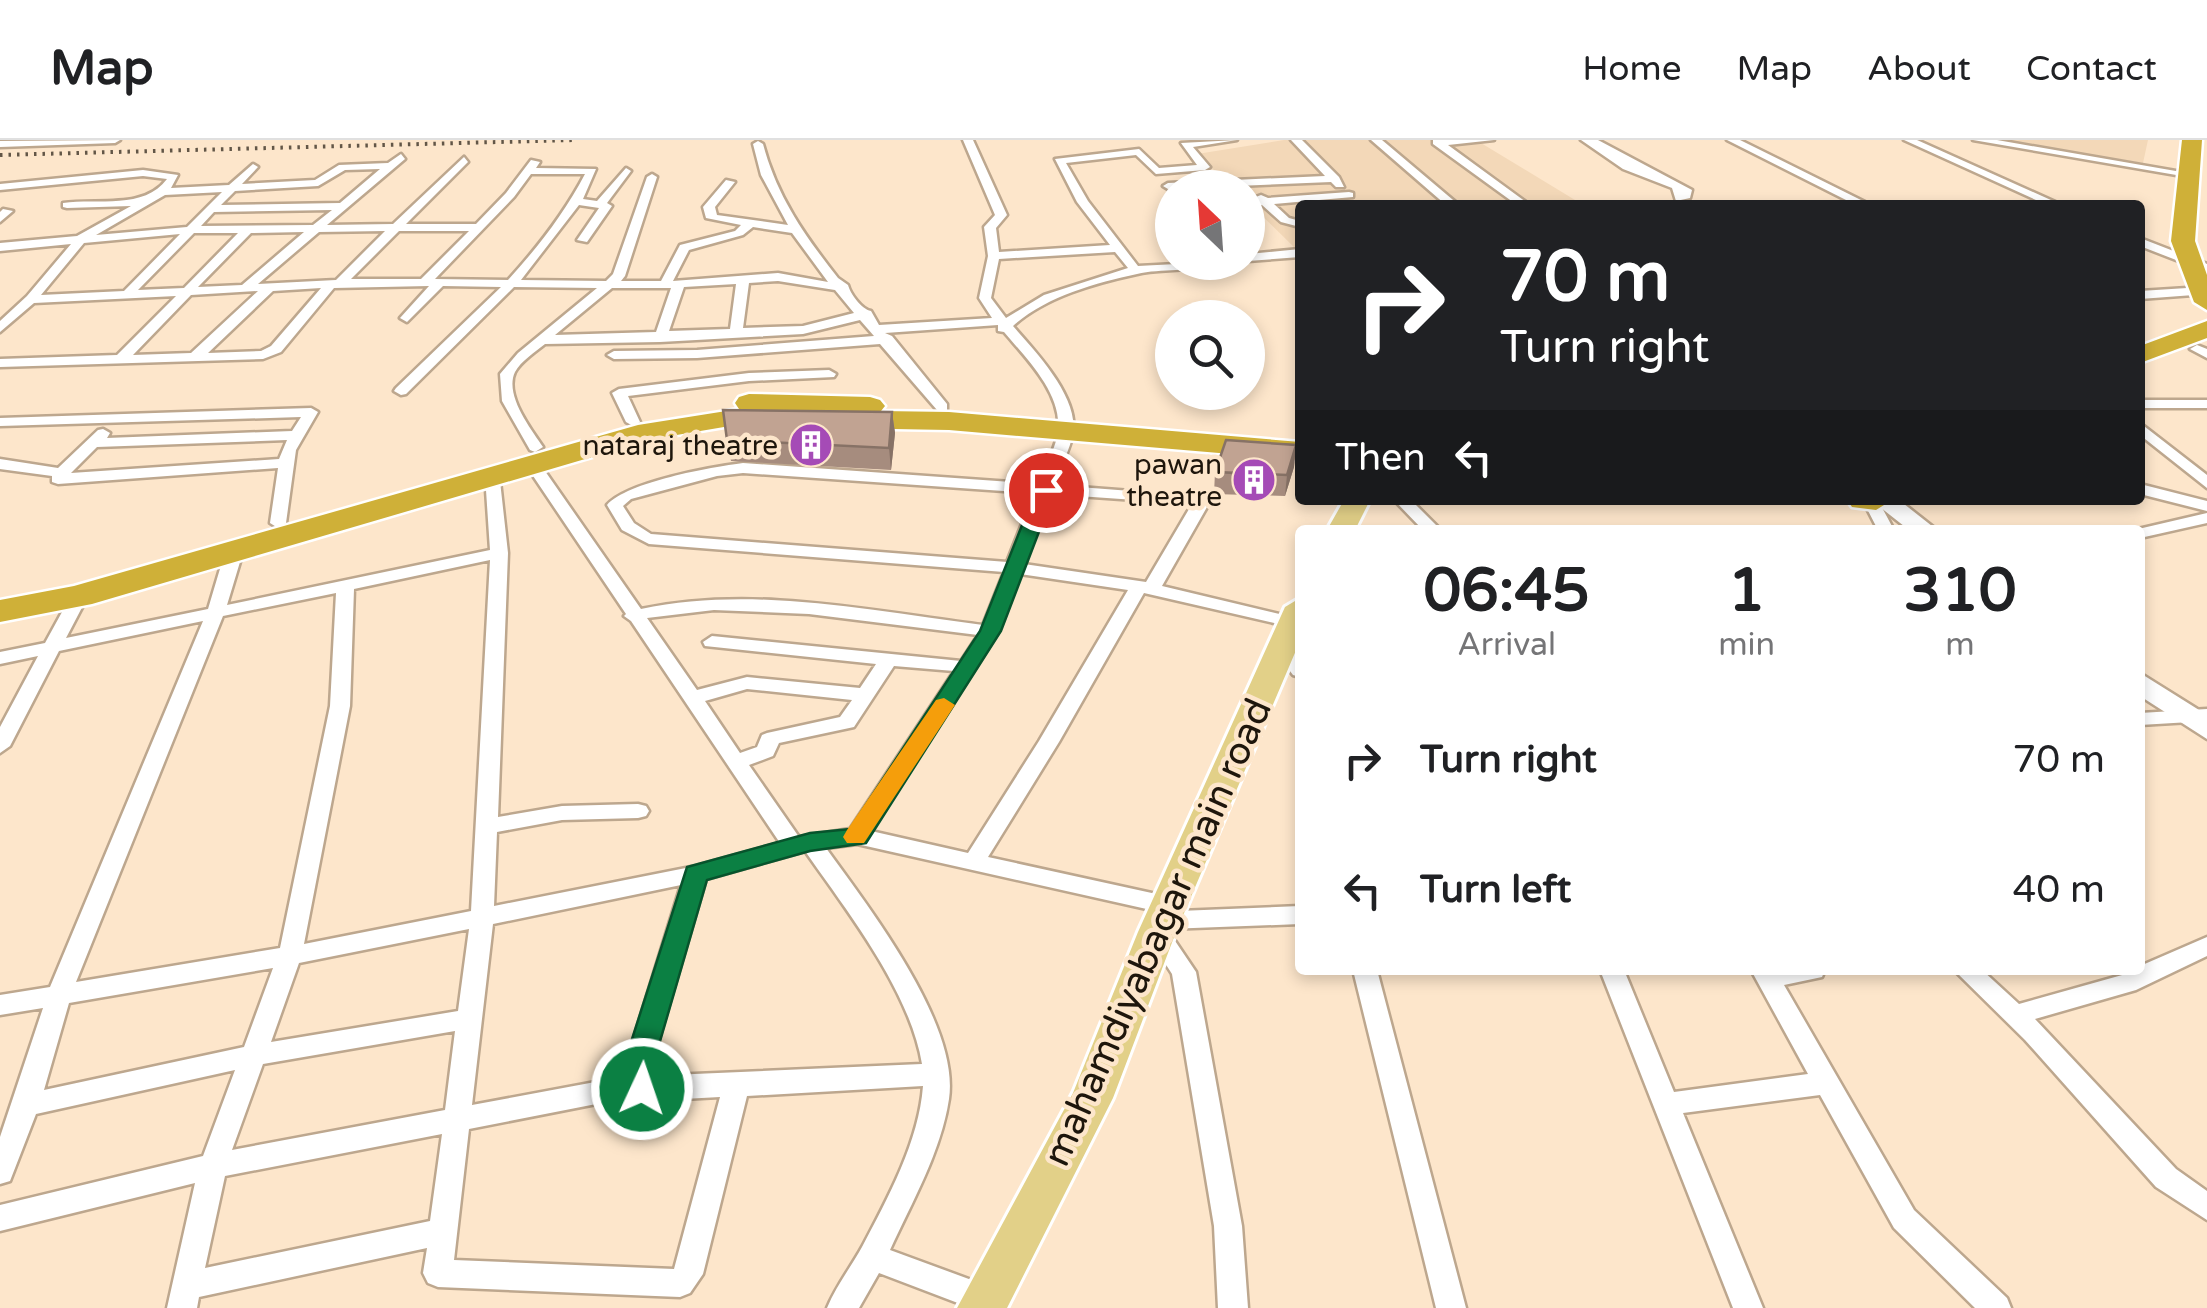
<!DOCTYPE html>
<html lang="en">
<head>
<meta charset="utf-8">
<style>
  body { margin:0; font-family:"Varela Round",sans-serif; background:#f2f2f2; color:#202124; height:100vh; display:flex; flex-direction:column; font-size:38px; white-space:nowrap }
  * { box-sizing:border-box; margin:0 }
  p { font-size:32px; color:#757577 }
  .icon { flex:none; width:55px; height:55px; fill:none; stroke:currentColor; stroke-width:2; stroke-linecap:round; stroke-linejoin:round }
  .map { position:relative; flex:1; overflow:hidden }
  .side { position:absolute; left:1295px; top:385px; width:850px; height:450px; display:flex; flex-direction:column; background:#fff; border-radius:10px; box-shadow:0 5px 15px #0003 }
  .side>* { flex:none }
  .guide { position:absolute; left:1295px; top:60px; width:850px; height:305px; border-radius:10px; box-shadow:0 5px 15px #0003; background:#202124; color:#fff; overflow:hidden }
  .needle { width:65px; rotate:335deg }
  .controls { position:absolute; left:1155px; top:30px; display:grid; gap:20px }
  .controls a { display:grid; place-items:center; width:110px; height:110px; border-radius:50%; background:#fff; box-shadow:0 5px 15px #0003; font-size:50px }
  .pin { position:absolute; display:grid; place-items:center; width:85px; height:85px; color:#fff; margin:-42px; border:5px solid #fff; border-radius:50%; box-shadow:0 2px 10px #0007 }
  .me { position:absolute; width:110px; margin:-55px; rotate:3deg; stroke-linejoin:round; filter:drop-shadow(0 0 8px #0008) }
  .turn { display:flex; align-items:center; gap:35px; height:210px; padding:0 40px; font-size:45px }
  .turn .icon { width:130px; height:130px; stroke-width:2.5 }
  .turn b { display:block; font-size:70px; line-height:85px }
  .then { display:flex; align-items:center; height:95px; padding:0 40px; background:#0003; gap:20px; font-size:38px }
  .eta { display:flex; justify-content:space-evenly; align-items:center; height:170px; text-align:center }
  .eta b { font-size:60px; font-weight:700; line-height:70px }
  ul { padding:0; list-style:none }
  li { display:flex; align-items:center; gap:30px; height:130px; padding:0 40px }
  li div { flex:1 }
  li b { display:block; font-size:38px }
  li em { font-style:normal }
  header { display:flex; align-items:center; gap:60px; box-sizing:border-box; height:140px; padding:0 50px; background:#fff; border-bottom:2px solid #e0e0e0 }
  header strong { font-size:48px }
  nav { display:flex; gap:55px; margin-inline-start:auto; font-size:35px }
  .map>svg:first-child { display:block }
  .built { fill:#f3d8b8 }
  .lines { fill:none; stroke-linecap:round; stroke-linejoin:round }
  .street-casing { stroke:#bda78e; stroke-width:5 }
  .secondary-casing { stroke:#bda78e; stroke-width:5 }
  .primary-casing { stroke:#fff; stroke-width:6 }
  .highway-casing { stroke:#fff; stroke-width:5 }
  .street { fill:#fff; fill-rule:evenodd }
  .secondary { fill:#fff; fill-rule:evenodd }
  .primary { fill:#e2d088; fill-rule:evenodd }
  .highway { fill:#cfb038; fill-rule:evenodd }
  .rail { stroke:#625647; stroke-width:4; stroke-dasharray:2.5 6; stroke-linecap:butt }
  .wall { fill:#a68c7e }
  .shaded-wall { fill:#877266 }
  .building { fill:#c1a392; stroke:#877266; stroke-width:2.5 }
  .route { fill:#0b8043; stroke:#07532c; stroke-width:2.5 }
  .slow { fill:#f59e0b }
  .labels { text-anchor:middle; stroke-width:9; stroke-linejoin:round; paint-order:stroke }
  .far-poi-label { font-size:28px; fill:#1e160c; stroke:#fde6cb; text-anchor:end }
  .near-street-label { font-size:38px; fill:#1e160c; stroke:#fde6cb }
</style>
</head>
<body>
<header>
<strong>Map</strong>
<nav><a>Home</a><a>Map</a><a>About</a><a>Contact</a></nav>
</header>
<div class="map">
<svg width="2207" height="1168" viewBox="0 0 2207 1168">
  <rect width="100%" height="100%" fill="#fde6cb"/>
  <path class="built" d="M1284,0H1476L1580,63L1300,65L1298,111L1248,62V48L1232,47L1197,14Z
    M1992,0H2148L2143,23Z"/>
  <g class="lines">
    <defs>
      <path id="street" d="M120,0L115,3L0,7V1Z
        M963,0H973L1007,75L996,88L999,112L1110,105L1077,62L1055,19L1139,9L1159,28L1197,25L1181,3L1237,0L1193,7L1210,27L1205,30L1156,34L1136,15L1066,23L1088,61L1138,126L1215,122C1192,133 1161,128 1137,134C1095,143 1045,157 1013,186C1035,211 1079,257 1073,293C1070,310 1060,328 1053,345L1209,357L1211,360L1162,446L1300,479V489L1144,453L1059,602L988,717L1170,757L1178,760L1182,766L1179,771L1300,766V784L1167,789L1196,832L1242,1086L1248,1168H1218L1214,1086L1172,834L1145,792L1154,784L1152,780L1156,774L1160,772L857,704L826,708C869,768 960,884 949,959C941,1012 912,1062 890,1110L996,1149L1000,1159L996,1168H971L879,1133L859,1168H827C836,1146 851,1127 862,1107C888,1058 919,1001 923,946L747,956L703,1134L690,1153L680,1157L438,1147L428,1143L423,1133L427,1108L199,1157L197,1168H167L195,1043L0,1091V1065L203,1016L235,930L36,974L10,1041L0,1044V997L43,868L0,875V855L50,847L203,481L59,511L10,606L0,613V587L38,516L0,524V512L45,503L73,452H85L88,456L66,498L208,469L225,412L234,407L243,412L227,465L490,410L485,335L487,332H499L508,413L498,677L562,666L638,664L646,666L649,671L646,676L638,678L562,680L497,692L494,766L696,726L780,703L631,481L624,476L626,474L525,324L528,321H538L641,469C753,445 871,471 983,485L1004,432L649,404L622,390L607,365C627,342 711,327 743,323L1038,344C1044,328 1057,307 1058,290C1062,253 1025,217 1004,192L998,191V185L885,193L892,196L947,264V270H937L880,204L697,218L614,219L607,215L614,211L697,210L874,196L860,180L803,194L660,202L545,204C535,212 521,221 515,232C504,255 531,289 543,307L535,312L530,310L502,261L500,234L518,213L597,148L514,147L406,254L401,255L394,251L396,248L501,147L443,146L407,182L400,178L429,146L334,148L281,212L263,219L0,227V219L117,215L176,156L34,163L0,192V181L27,156L71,104L0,111V103L77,96L131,66L67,68L63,67V63C98,58 144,70 167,39L143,36L0,50V44L143,30L178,35L171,48L229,45L253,24L258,27L242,44L315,40L339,25L388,23L401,14L405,19L327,85L393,84L464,17L468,22L406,84H476L506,53L531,20L540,22L536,28L596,29L583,59L597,61L626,28L631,31L607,63L612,66L587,102L577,100L599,68L579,65L521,140L606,141L613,134L647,37L652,34L657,37L625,136L621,141H661L680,105L735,91L741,85L706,78L703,67L726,40L735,42L715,67L717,75L788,85L761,35L753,4L758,1L763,4C777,57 805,96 838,138L848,145C850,153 861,169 871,171L879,185L992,178L979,158L988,116L984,87L995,75ZM380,29L340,63L221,65L235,51L318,46L345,30ZM531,34H585C564,74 538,107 508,140L435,139L514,57ZM222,52L187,87L96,95L165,55ZM332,70L313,85L201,86L214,72ZM753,87L792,93L828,142L778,133L673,141L689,110L743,95ZM385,91L336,140L258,144L319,92ZM399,91H469L421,139H351ZM304,92L242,145L198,147L251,93ZM194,93H238L184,148L138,150ZM180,94L124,151L41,155L84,103ZM1115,112L1128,128L1044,155L1006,178L991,158L999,119ZM778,141L835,150L854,173L803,186L743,188L749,143ZM736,144L730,189L669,191L684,147ZM321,148L271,206L261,211L208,213L273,151ZM612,148H671L656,192L555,195ZM258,151L191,213L133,215L191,155ZM743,333L1034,353L1007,422L651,394L634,383L623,366L631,359L717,336ZM1050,354L1192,364L1146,442L1024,424ZM490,420L471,771L304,804L350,566L354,449ZM1020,434L1128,450L1039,601L968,713L871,691L999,491ZM336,453L330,566L280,808L76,842L223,476ZM714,470L809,474L978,495L961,521L712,496L703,502L705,506L876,524L860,548L747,537L697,550L647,478ZM894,526L954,531L850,689L799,697L749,625L773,616L779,603L854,587ZM747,549L852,560L840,577L767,593L762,595L757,607L740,613L705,561ZM805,711C847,771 910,851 922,924L648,936L706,739ZM681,745L622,937L472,965L493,784ZM469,789L458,871L271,902L299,823ZM273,828L244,907L44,950L69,863ZM455,891L445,970L232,1010L263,924ZM632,957L665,960L720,957L674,1129L454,1120L469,989ZM442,994L430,1081L205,1128L225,1036Z
        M1291,0H1302L1339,37L1344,47H1336L1331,42L1168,49L1163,46L1168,43L1325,36Z
        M1371,0H1382L1459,65H1446Z
        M1433,0H1494L1448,5L1530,65H1517L1433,4Z
        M1727,0H1740L1871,65H1856Z
        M1904,0H1917L2062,65H2047Z
        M1973,0H1997L2193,34L2188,37Z
        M1349,52L1353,53V57L1274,64L1289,78L1300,81V87L1281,82L1262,65L1248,66V60L1261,55L1268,58Z
        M3,69L13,71L0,82V72Z
        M2140,98L2207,124V132L2140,106Z
        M1300,109V117L1248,121V114Z
        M2203,147L2207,148V154L2140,159V151Z
        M2197,205L2207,209V218L2190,209Z
        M829,230L836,234L834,237L749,241L628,256L640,282L633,286L626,282L612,253L619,249L749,233Z
        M2140,260H2207V268H2140Z
        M311,268L318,272L296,310L286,383L278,388L270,383L278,328L58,344L52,342V336L0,329V319L58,328L98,290L103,289L110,293L107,298L292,291L301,277L0,286V278ZM287,300L279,319L71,333L97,307Z
        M2140,283L2207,335V348L2140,295Z
        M2140,344L2207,361V371L2140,354Z
        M1394,360H1411L1441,390H1423Z
        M1863,361L1878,360L1894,390H1878Z
        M2207,373V383L2140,398V390H2134Z
        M1282,502C1299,507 1300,522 1300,537L1293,535L1273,508Z
        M2207,569V581L2140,585V573Z
        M2207,797V816L2136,850L2035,879L2176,1029L2207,1051V1080L2156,1047L2025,900L1954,830H1982L2019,864L2140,830V826Z
        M1353,830H1377L1466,1168H1436Z
        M1600,830H1624L1674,952L1808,934L1751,830H1825L1822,837L1784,845L1914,1070L2007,1158L2011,1168H1975L1894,1088L1820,955L1683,973L1763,1168H1733Z"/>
      <path id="secondary" d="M1581,0H1598L1692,50L1690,58L1676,61L1672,48L1623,29Z
        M1871,360H1899L1937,390H1909Z
        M2140,533L2207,575V599L2140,556Z"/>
      <path id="primary" d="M1344,360H1370L1355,390H1327Z
        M1300,458V501L1176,792L1113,958L1007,1168H957L1073,953L1138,792L1285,467Z"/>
      <path id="highway" d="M2182,0H2202L2195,101L2207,135V170L2194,162L2171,101Z
        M2207,181V198L2140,223V206Z
        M749,254L870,257L880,260L885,266L881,271L949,272L1300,302V320L949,290L840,288L830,285L825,279L829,274L789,273L787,283L724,287L653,299L92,464L0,482V460L74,446L638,285L739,269L735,263L739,257Z
        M1847,360H1892L1876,370L1852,367Z"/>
    </defs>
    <use href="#street" class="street-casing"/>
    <use href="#secondary" class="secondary-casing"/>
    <use href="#primary" class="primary-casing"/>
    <use href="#highway" class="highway-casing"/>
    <use href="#street" class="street"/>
    <use href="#secondary" class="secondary"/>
    <use href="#primary" class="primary"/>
    <use href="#highway" class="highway"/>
    <path class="rail" d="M0,15L575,0"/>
  </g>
  <path class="wall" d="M892,272L895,293L891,330L731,321L727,300Z
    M1296,305L1294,327L1285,356L1214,354L1215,332Z"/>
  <path class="shaded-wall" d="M892,272L895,293L891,330L889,308Z
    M1296,305L1294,327L1285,356L1287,335Z"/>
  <path class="building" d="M723,270L892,272L889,308L727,300Z
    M1226,300L1296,305L1287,335L1215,332Z"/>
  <path class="route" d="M1046,345L1055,350L1001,491L866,703L810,711L707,740L649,939L656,949L652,958L642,962L622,955L617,946L687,727L810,693L850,689L980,491L1036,350Z"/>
  <path class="slow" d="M944,558L955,565L864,703H847L843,697L847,690L936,560Z"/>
  <defs>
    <symbol id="building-disc" viewBox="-11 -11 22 22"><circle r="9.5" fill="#a54bb6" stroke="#fde6cb"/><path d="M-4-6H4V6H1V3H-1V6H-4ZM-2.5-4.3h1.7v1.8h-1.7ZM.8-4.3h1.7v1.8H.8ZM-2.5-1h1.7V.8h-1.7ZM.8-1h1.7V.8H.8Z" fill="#fff"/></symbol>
  </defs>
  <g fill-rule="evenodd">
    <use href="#building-disc" x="786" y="280" width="50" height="50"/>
    <use href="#building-disc" x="1229" y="315" width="50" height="50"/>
  </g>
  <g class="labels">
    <g class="far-poi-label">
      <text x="778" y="315">nataraj theatre</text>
      <text x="1222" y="334">pawan<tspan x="1222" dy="32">theatre</tspan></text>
    </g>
    <g class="near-street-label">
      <text transform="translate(1157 792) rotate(-66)" y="13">mahamdiyabagar main road</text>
    </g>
  </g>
</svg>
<div class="controls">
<a><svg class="needle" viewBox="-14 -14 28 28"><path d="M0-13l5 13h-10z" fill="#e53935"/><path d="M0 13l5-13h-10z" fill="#757577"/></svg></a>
<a><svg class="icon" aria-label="search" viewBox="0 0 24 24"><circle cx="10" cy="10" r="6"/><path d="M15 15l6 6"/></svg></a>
</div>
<div class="pin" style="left:1046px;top:350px;background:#d93025"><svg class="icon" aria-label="arrive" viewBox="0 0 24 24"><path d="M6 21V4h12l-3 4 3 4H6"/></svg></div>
<svg class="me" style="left:642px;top:949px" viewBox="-20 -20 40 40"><circle r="17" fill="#0b8043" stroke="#fff" stroke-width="3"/><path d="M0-11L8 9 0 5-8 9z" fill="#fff"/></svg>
<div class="guide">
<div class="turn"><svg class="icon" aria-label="right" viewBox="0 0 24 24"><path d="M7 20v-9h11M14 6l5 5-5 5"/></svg><div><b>70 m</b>Turn right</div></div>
<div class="then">Then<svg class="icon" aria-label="left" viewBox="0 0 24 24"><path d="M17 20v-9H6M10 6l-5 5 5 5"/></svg></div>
</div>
<section class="side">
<div class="eta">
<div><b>06:45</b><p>Arrival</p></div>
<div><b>1</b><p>min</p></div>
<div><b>310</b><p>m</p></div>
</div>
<ul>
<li><svg class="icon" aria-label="right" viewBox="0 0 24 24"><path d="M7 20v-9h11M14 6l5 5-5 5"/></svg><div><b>Turn right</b></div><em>70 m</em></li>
<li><svg class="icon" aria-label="left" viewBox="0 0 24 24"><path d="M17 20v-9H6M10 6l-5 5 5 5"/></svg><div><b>Turn left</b></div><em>40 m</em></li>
</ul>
</section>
</div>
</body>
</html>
